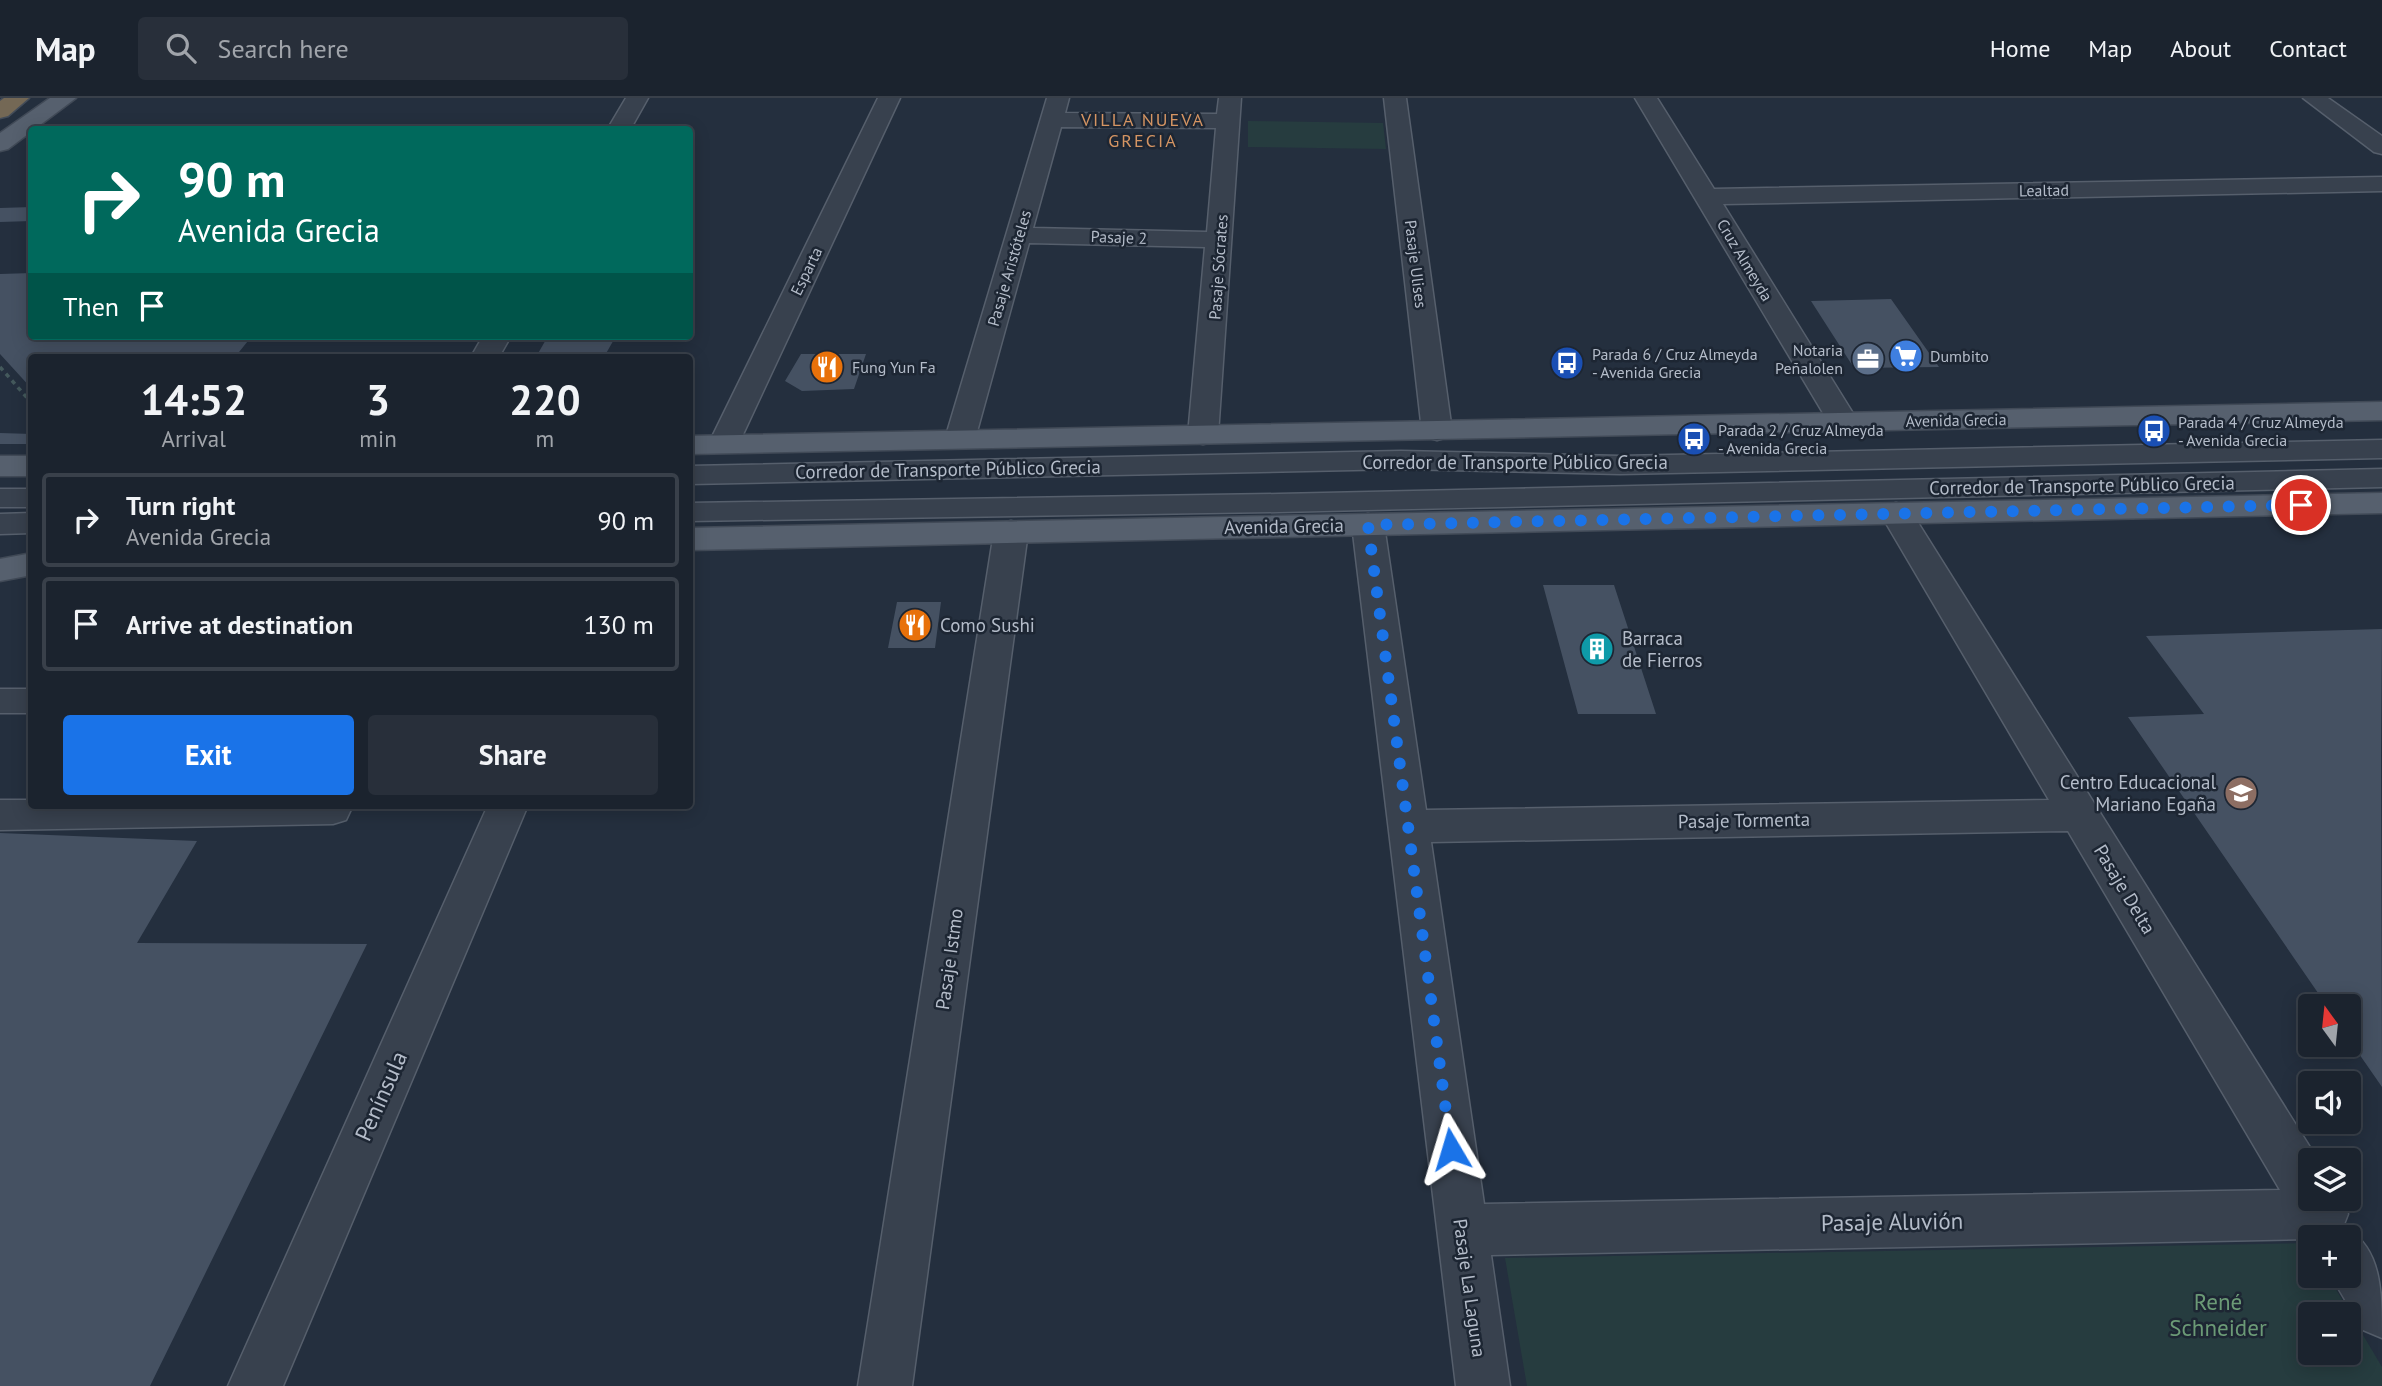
<!DOCTYPE html>
<html lang="en">
<head>
<meta charset="utf-8">
<style>
  body { margin:0; font-family:"PT Sans",sans-serif; background:#282f3a; color:#f1f3f6; height:100vh; display:flex; flex-direction:column; font-size:26px; white-space:nowrap }
  * { box-sizing:border-box; margin:0 }
  p { font-size:23px; color:#a0a4aa }
  .icon { flex:none; width:38px; height:38px; fill:none; stroke:currentColor; stroke-width:2; stroke-linecap:round; stroke-linejoin:round }
  .map { position:relative; flex:1; overflow:hidden }
  .drawer { position:absolute; left:28px; top:256px; width:665px; height:455px; display:flex; flex-direction:column; background:#1b232e; border-radius:7px; box-shadow:0 4px 18px #0003,0 0 0 2px #39404a }
  .drawer>* { flex:none }
  .top-card { position:absolute; left:28px; top:28px; width:665px; height:214px; border-radius:7px; box-shadow:0 4px 18px #0003,0 0 0 2px #39404a; background:#00695c; color:#fff; overflow:hidden }
  .needle { width:46px; rotate:345deg }
  .tools { position:absolute; left:2298px; top:896px; display:grid; gap:14px }
  .tools a { display:grid; place-items:center; width:63px; height:63px; border-radius:7px; background:#1b232e; box-shadow:0 4px 18px #0003,0 0 0 2px #39404a; font-size:35px }
  .pin { position:absolute; display:grid; place-items:center; width:60px; height:60px; color:#fff; margin:-30px; border:4px solid #fff; border-radius:50%; box-shadow:0 2px 7px #0007 }
  .me { position:absolute; width:77px; margin:-38px; rotate:353deg; stroke-linejoin:round; filter:drop-shadow(0 0 5px #0008) }
  .turn { display:flex; align-items:center; gap:24px; height:147px; padding:0 35px; font-size:32px }
  .turn .icon { width:91px; height:91px; stroke-width:2.5 }
  .turn b { display:block; font-size:49px; line-height:60px }
  .then { display:flex; align-items:center; height:66px; padding:0 35px; background:#0003; gap:14px; font-size:26px }
  .eta { display:flex; justify-content:space-evenly; align-items:center; height:119px; text-align:center }
  .eta b { font-size:42px; font-weight:600; line-height:49px }
  .button { display:flex; gap:14px; margin-top:auto; padding:14px 35px }
  .button a { flex:1; height:80px; border-radius:7px; background:#1a73e8; color:#fff; font-size:28px; font-weight:600; line-height:80px; text-align:center }
  .button a+a { background:#282f3a; color:#f1f3f6 }
  ul { padding:0; list-style:none }
  li { display:flex; align-items:center; gap:21px; height:94px; margin:0 14px 10px; padding:0 21px; border:4px solid #39404a; border-radius:7px }
  li div { flex:1 }
  li b { display:block; font-size:26px }
  li em { font-style:normal }
  header { display:flex; align-items:center; gap:42px; box-sizing:border-box; height:98px; padding:0 35px; background:#1b232e; border-bottom:2px solid #39404a }
  header strong { font-size:33px }
  nav { display:flex; gap:38px; margin-inline-start:auto; font-size:24px }
  .search { width:490px; height:63px; background:#282f3a; display:flex; align-items:center; gap:18px; box-sizing:border-box; padding:0 24px; border-radius:7px; color:#a0a4aa; font-size:26px }
  .map>svg:first-child { display:block }
  .green { fill:#263c3f; fill-rule:evenodd }
  .building { fill:#455162 }
  .lines { fill:none; stroke-linecap:round; stroke-linejoin:round }
  .service-casing { stroke:#565f6c; stroke-width:3 }
  .minor-casing { stroke:#565f6c; stroke-width:3 }
  .primary-casing { stroke:#414a57; stroke-width:3 }
  .motorway-casing { stroke:#434c59; stroke-width:3 }
  .path { stroke:#44595c; stroke-width:3.5; stroke-dasharray:4.5 4.5; stroke-linecap:butt }
  .service { fill:#38414e; fill-rule:evenodd }
  .minor { fill:#38414e; fill-rule:evenodd }
  .primary { fill:#56606e; fill-rule:evenodd }
  .motorway { fill:#746855; fill-rule:evenodd }
  .route { stroke:#1a73e8; stroke-width:12; stroke-dasharray:0 21.6 }
  .labels { text-anchor:middle; stroke-width:5; stroke-linejoin:round; paint-order:stroke }
  .far-street-label { font-size:16px; fill:#b4bcc9; stroke:#1d2633 }
  .far-poi-label { font-size:16px; fill:#b4bcc9; stroke:#1d2633; text-anchor:start }
  .far-neighbourhood-label { font-size:18px; letter-spacing:2px; fill:#d59563; stroke:#1d2633 }
  .street-label { font-size:19px; fill:#b4bcc9; stroke:#1d2633 }
  .poi-label { font-size:19px; fill:#b4bcc9; stroke:#1d2633; text-anchor:start }
  .near-street-label { font-size:23px; fill:#b4bcc9; stroke:#1d2633 }
  .near-park-label { font-size:23px; fill:#6b9a76; stroke:#1d2633 }
</style>
</head>
<body>
<header>
<strong>Map</strong>
<div class="search"><svg class="icon" aria-label="search" viewBox="0 0 24 24"><circle cx="10" cy="10" r="6"/><path d="M15 15l6 6"/></svg>Search here</div>
<nav><a>Home</a><a>Map</a><a>About</a><a>Contact</a></nav>
</header>
<div class="map">
<svg width="2382" height="1288" viewBox="0 0 2382 1288">
  <rect width="100%" height="100%" fill="#242f3e"/>
  <path class="green" d="M1248,23L1383,25L1386,51L1248,49Z
    M2309,1145L2310,1178H2328L2382,1269V1288H1527L1505,1160ZM2310,1216H2348V1255H2310Z"/>
  <path class="building" d="M32,109V123L0,124V110Z
    M32,175V238H252L235,259H32V291L0,256V176Z
    M1891,201L1939,269L1854,270L1811,203Z
    M548,238H616L604,259H536Z
    M801,256H866L854,291L802,293L785,283Z
    M0,335L32,336V346H0Z
    M1543,487H1614L1656,616H1578Z
    M897,504H941L935,550H888Z
    M2382,531L2381,655L2382,989L2348,940V908H2327L2128,619L2204,616L2146,538Z
    M0,735L197,743L137,845L367,846L150,1288H0Z"/>
  <g class="lines">
    <defs>
      <path id="service" d="M2382,342V360L1620,376L1401,371L690,386V368L1401,353L1620,358Z
        M2382,371V389L1279,414L690,423V405L1279,396Z
        M0,391H32V409H0Z
        M32,415V435L0,436V416Z
        M0,591H32V615H0Z
        M0,702H32V707H353L346,722L333,726L0,732Z"/>
      <path id="minor" d="M626,0H648L630,32H607Z
        M878,0H900L739,345L735,352L724,354L713,352L709,345Z
        M1047,0H1069L1065,15L1217,16L1219,0H1241L1218,337L1214,344L1203,346L1192,344L1188,337L1205,149L1029,145L975,341L971,348L960,350L949,348L945,341ZM1061,29L1216,30L1207,134L1033,130Z
        M1384,0H1406L1452,333L1448,339L1437,342L1426,339L1422,333Z
        M1635,0H1657L1714,91L2382,79V93L1723,106L1859,325L1855,331L1844,334L1833,331L1829,325Z
        M2303,0H2328L2382,38V56L2374,54Z
        M483,238H511L499,259H471Z
        M1896,405L1908,408L1912,415L2318,1062H2310V1101H2342L2348,1116L2341,1134L2310,1141L1491,1157L1510,1288H1456L1352,427L1356,419L1368,416L1380,419L1384,427L1426,712L2049,702L1880,415L1884,408ZM2068,733L2280,1092L1484,1106L1431,744Z
        M1011,423L1023,426L1028,434L912,1288H858L994,434L999,426Z
        M488,707H528L283,1288H228Z
        M2348,1132C2382,1151 2382,1197 2382,1240L2363,1232L2331,1178H2348V1139H2331Z"/>
      <path id="primary" d="M50,0H76L8,51L0,53V35Z
        M2382,304V322L690,356V338Z
        M0,358H32V378H0Z
        M2382,395V415L690,452V430Z
        M32,455V477L0,483V461Z"/>
      <path id="motorway" d="M4,0H29L8,18L0,20V3Z"/>
    </defs>
    <use href="#service" class="service-casing"/>
    <use href="#minor" class="minor-casing"/>
    <use href="#primary" class="primary-casing"/>
    <use href="#motorway" class="motorway-casing"/>
    <path class="path" d="M0,269L29,302"/>
    <use href="#service" class="service"/>
    <use href="#minor" class="minor"/>
    <use href="#primary" class="primary"/>
    <use href="#motorway" class="motorway"/>
  </g>
  <g class="lines">
    <path class="route" d="M1451,1051L1368,427L2301,407"/>
  </g>
  <defs>
    <symbol id="supermarket-disc" viewBox="-11 -11 22 22"><circle r="9.5" fill="#3f7fe0" stroke="#1d2633"/><path d="M-6-5.5h2.5l.6 2H6L4.5 2H-2.5L-4.4-4H-6ZM-1.5 3.2a1.3 1.3 0 1 0 .1 0ZM3 3.2a1.3 1.3 0 1 0 .1 0Z" fill="#fff"/></symbol>
    <symbol id="office-disc" viewBox="-11 -11 22 22"><circle r="9.5" fill="#5c6f8a" stroke="#1d2633"/><path d="M-6-3h4V-5.5h4V-3h4V5H-6ZM-1-4.5V-3h2v-1.5ZM-6 0V1H6V0Z" fill="#fff"/></symbol>
    <symbol id="bus-disc" viewBox="-11 -11 22 22"><circle r="9.5" fill="#1a4fb4" stroke="#1d2633"/><path d="M-5-6H5V4H4V6H2V4H-2V6H-4V4H-5ZM-3.5-4V0h7V-4ZM-3.5 1.2v1.5H-2V1.2ZM2 1.2v1.5H3.5V1.2Z" fill="#fff"/></symbol>
    <symbol id="restaurant-disc" viewBox="-11 -11 22 22"><circle r="9.5" fill="#e8710a" stroke="#1d2633"/><path d="M-5-6h1v4h1v-4h1v4h1v-4h1v5L-1.5 .5V6h-2V.5L-5-1ZM5-6V6H3V1.5H1.5Q1.5-4 5-6Z" fill="#fff"/></symbol>
    <symbol id="building-disc" viewBox="-11 -11 22 22"><circle r="9.5" fill="#0f9aa8" stroke="#1d2633"/><path d="M-4-6H4V6H1V3H-1V6H-4ZM-2.5-4.3h1.7v1.8h-1.7ZM.8-4.3h1.7v1.8H.8ZM-2.5-1h1.7V.8h-1.7ZM.8-1h1.7V.8H.8Z" fill="#fff"/></symbol>
    <symbol id="school-disc" viewBox="-11 -11 22 22"><circle r="9.5" fill="#8d6e63" stroke="#1d2633"/><path d="M0-5L7-2L0 1L-7-2ZM-4 1L0 2.5L4 1V4Q0 6-4 4Z" fill="#fff"/></symbol>
  </defs>
  <g fill-rule="evenodd">
    <use href="#supermarket-disc" x="1887" y="239" width="38" height="38"/>
    <use href="#office-disc" x="1849" y="242" width="38" height="38"/>
    <use href="#bus-disc" x="1548" y="246" width="38" height="38"/>
    <use href="#restaurant-disc" x="808" y="250" width="38" height="38"/>
    <use href="#bus-disc" x="2135" y="314" width="38" height="38"/>
    <use href="#bus-disc" x="1675" y="322" width="38" height="38"/>
    <use href="#restaurant-disc" x="896" y="508" width="38" height="38"/>
    <use href="#building-disc" x="1578" y="532" width="38" height="38"/>
    <use href="#school-disc" x="2222" y="676" width="38" height="38"/>
  </g>
  <g class="labels">
    <g class="far-street-label">
      <text transform="translate(2044 92) rotate(-1)" y="6">Lealtad</text>
      <text transform="translate(1119 139) rotate(2)" y="6">Pasaje 2</text>
      <text transform="translate(1745 162) rotate(59)" y="6">Cruz Almeyda</text>
      <text transform="translate(1416 166) rotate(83)" y="6">Pasaje Ulises</text>
      <text transform="translate(1218 169) rotate(-86)" y="6">Pasaje Sócrates</text>
      <text transform="translate(1009 170) rotate(-74)" y="6">Pasaje Aristóteles</text>
      <text transform="translate(806 173) rotate(-64)" y="6">Esparta</text>
      <text transform="translate(1956 322) rotate(-1)" y="6">Avenida Grecia</text>
    </g>
    <g class="far-poi-label">
      <text x="1843" y="258" text-anchor="end">Notaria<tspan x="1843" dy="18">Peñalolen</tspan></text>
      <text x="1592" y="262">Parada 6 / Cruz Almeyda<tspan x="1592" dy="18">- Avenida Grecia</tspan></text>
      <text x="1930" y="264">Dumbito</text>
      <text x="852" y="275">Fung Yun Fa</text>
      <text x="2178" y="330">Parada 4 / Cruz Almeyda<tspan x="2178" dy="18">- Avenida Grecia</tspan></text>
      <text x="1718" y="338">Parada 2 / Cruz Almeyda<tspan x="1718" dy="18">- Avenida Grecia</tspan></text>
    </g>
    <g class="far-neighbourhood-label">
      <text x="1143" y="28">VILLA NUEVA<tspan x="1143" dy="21">GRECIA</tspan></text>
    </g>
    <g class="street-label">
      <text x="1515" y="371">Corredor de Transporte Público Grecia</text>
      <text transform="translate(948 371) rotate(-1)" y="7">Corredor de Transporte Público Grecia</text>
      <text transform="translate(2082 387) rotate(-1)" y="7">Corredor de Transporte Público Grecia</text>
      <text transform="translate(1284 428) rotate(-1)" y="7">Avenida Grecia</text>
      <text transform="translate(1744 722) rotate(-1)" y="7">Pasaje Tormenta</text>
      <text transform="translate(2125 791) rotate(59)" y="7">Pasaje Delta</text>
      <text transform="translate(949 861) rotate(-82)" y="7">Pasaje Istmo</text>
      <text transform="translate(1470 1190) rotate(82)" y="7">Pasaje La Laguna</text>
    </g>
    <g class="poi-label">
      <text x="940" y="534">Como Sushi</text>
      <text x="1622" y="547">Barraca<tspan x="1622" dy="22">de Fierros</tspan></text>
      <text x="2216" y="691" text-anchor="end">Centro Educacional<tspan x="2216" dy="22">Mariano Egaña</tspan></text>
    </g>
    <g class="near-street-label">
      <text transform="translate(381 998) rotate(-66)" y="8">Península</text>
      <text transform="translate(1892 1124) rotate(-1)" y="8">Pasaje Aluvión</text>
    </g>
    <g class="near-park-label">
      <text x="2218" y="1212">René<tspan x="2218" dy="26">Schneider</tspan></text>
    </g>
  </g>
</svg>
<div class="tools">
<a><svg class="needle" viewBox="-14 -14 28 28"><path d="M0-13l5 13h-10z" fill="#e53935"/><path d="M0 13l5-13h-10z" fill="#a0a4aa"/></svg></a>
<a><svg class="icon" aria-label="sound" viewBox="0 0 24 24"><path d="M4 9h4l5-4v14l-5-4H4zM17 9q2 3 0 6"/></svg></a>
<a><svg class="icon" aria-label="layers" viewBox="0 0 24 24"><path d="M12 4l9 5-9 5-9-5zM3 14l9 5 9-5"/></svg></a>
<a>+</a>
<a>−</a>
</div>
<div class="pin" style="left:2301px;top:407px;background:#d93025"><svg class="icon" aria-label="arrive" viewBox="0 0 24 24"><path d="M6 21V4h12l-3 4 3 4H6"/></svg></div>
<svg class="me" style="left:1451px;top:1051px" viewBox="-20 -20 40 40"><path d="M0-17L14 15 0 8-14 15z" fill="#1a73e8" stroke="#fff" stroke-width="4"/></svg>
<div class="top-card">
<div class="turn"><svg class="icon" aria-label="right" viewBox="0 0 24 24"><path d="M7 20v-9h11M14 6l5 5-5 5"/></svg><div><b>90 m</b>Avenida Grecia</div></div>
<div class="then">Then<svg class="icon" aria-label="arrive" viewBox="0 0 24 24"><path d="M6 21V4h12l-3 4 3 4H6"/></svg></div>
</div>
<section class="drawer">
<div class="eta">
<div><b>14:52</b><p>Arrival</p></div>
<div><b>3</b><p>min</p></div>
<div><b>220</b><p>m</p></div>
</div>
<ul>
<li><svg class="icon" aria-label="right" viewBox="0 0 24 24"><path d="M7 20v-9h11M14 6l5 5-5 5"/></svg><div><b>Turn right</b><p>Avenida Grecia</p></div><em>90 m</em></li>
<li><svg class="icon" aria-label="arrive" viewBox="0 0 24 24"><path d="M6 21V4h12l-3 4 3 4H6"/></svg><div><b>Arrive at destination</b></div><em>130 m</em></li>
</ul>
<div class="button"><a>Exit</a><a>Share</a></div>
</section>
</div>
</body>
</html>
